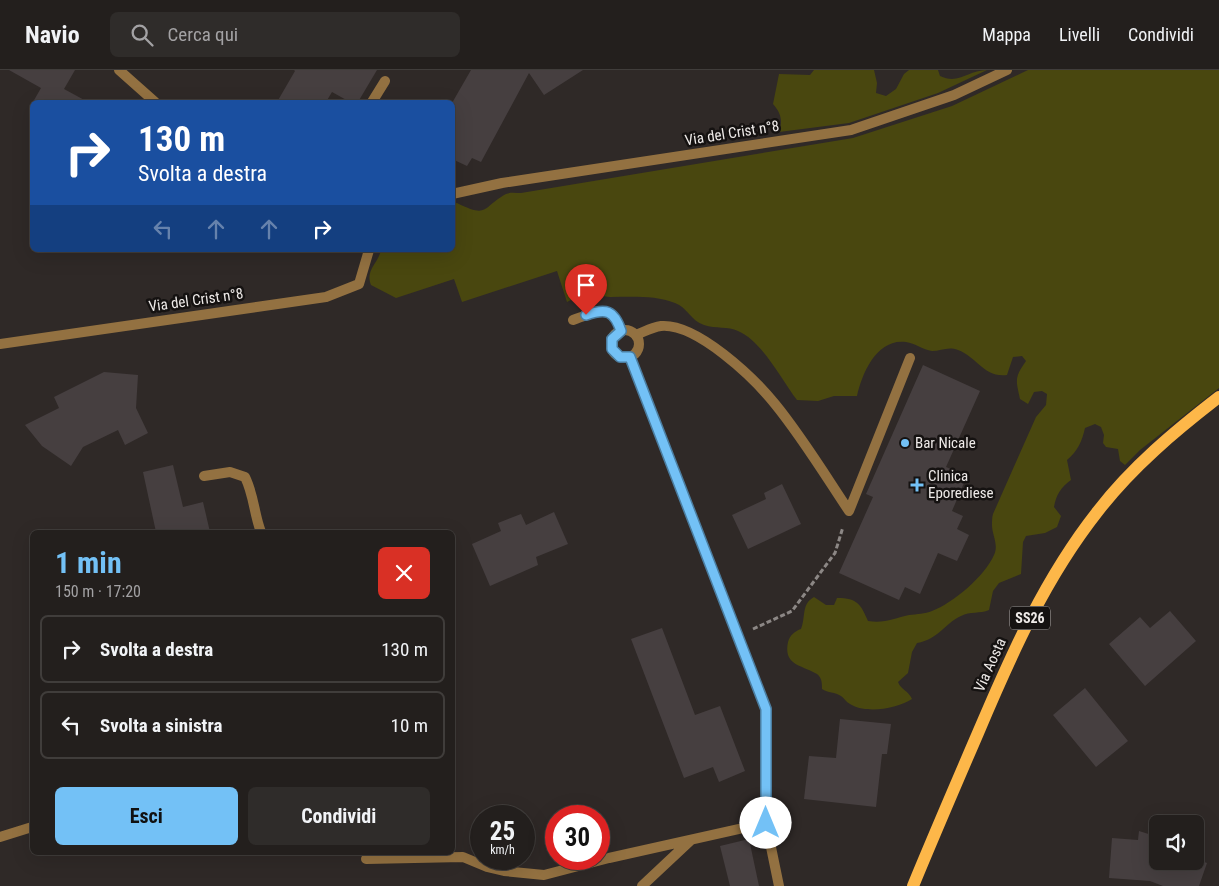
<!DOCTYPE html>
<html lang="it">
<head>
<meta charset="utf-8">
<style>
  body { margin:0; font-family:"Roboto Condensed",sans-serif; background:#2f2c2a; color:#f1f3f6; height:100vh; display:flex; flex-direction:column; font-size:19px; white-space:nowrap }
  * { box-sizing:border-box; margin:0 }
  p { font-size:16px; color:#a3a2a4 }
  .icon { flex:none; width:28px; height:28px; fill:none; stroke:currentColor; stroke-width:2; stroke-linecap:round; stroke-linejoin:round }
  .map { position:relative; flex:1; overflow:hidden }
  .details { position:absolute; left:30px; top:460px; width:425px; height:325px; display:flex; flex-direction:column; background:#231f1d; border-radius:8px; box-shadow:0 5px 20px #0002,0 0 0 1px #403d3b }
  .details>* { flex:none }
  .hud { position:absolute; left:30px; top:30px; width:425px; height:152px; border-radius:8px; box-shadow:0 5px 20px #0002,0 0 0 1px #403d3b; background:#1a4fa0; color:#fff; overflow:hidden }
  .buttons { position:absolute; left:1149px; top:745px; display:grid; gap:10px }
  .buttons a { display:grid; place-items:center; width:55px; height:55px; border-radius:8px; background:#231f1d; box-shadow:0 5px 20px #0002,0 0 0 1px #403d3b; font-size:25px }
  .speed { position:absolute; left:470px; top:735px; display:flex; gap:10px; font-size:25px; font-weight:700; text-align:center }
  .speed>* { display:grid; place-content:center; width:65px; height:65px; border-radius:50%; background:#231f1d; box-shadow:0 5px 20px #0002,0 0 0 1px #403d3b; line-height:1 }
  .speed small { font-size:12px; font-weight:400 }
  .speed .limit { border:8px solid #d22; background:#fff; color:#111 }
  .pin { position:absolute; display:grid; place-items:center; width:42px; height:42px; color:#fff; margin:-51px -21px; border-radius:50% 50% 50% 0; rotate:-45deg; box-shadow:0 0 5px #0007 }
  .pin .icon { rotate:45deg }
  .me { position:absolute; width:55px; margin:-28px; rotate:0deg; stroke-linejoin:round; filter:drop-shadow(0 0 4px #0008) }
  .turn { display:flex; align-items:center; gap:18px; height:105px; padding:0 25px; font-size:22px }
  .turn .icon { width:65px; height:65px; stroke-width:2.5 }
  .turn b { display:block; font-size:35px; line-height:42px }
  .lanes { display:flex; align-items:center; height:48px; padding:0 25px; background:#0003; justify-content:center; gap:25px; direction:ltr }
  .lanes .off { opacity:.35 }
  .round { display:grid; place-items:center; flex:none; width:52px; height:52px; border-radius:8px; background:#2f2c2a }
  .summary { display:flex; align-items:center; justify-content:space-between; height:85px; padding:0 25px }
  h1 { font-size:30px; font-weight:700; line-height:38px; color:#73c1f6 }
  .primary-button { display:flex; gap:10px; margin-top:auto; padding:10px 25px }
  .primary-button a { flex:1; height:58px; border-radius:8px; background:#73c1f6; color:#111; font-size:20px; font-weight:700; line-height:58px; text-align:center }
  .primary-button a+a { background:#2f2c2a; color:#f1f3f6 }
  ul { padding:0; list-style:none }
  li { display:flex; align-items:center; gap:15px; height:68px; margin:0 10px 8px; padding:0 15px; border:2px solid #403d3b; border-radius:8px }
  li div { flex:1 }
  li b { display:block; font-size:19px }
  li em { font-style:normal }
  header { display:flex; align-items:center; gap:30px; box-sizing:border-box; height:70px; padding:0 25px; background:#231f1d; border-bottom:1px solid #403d3b }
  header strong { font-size:24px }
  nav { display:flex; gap:28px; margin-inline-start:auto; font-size:18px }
  .search { width:350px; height:45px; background:#2f2c2a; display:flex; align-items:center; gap:12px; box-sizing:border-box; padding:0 18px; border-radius:8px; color:#a3a2a4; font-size:19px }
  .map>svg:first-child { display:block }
  .green { fill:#49470f }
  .building { fill:#463f40 }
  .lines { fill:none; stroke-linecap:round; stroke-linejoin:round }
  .path { stroke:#8c8785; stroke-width:3; stroke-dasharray:5 2.5; stroke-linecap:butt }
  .lane { stroke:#937141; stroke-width:10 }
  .street { stroke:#937141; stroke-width:10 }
  .primary { stroke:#fdb749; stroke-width:12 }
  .route-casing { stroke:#4b7da0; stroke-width:12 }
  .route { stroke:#73c1f6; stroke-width:9 }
  .poi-dot { fill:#73c1f6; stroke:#151211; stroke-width:2 }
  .labels { text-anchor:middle; stroke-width:5; stroke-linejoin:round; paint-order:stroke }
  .shield { fill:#151211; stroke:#ada9a8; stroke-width:1 }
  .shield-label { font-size:14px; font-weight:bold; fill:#eeeae8 }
  .street-label { font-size:15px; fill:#eeeae8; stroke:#151211 }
  .poi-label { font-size:15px; fill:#eeeae8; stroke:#151211; text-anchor:start }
</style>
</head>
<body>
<header>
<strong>Navio</strong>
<div class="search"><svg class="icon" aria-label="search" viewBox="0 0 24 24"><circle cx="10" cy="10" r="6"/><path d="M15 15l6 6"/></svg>Cerca qui</div>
<nav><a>Mappa</a><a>Livelli</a><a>Condividi</a></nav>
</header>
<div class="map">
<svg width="1219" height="816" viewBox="0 0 1219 816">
  <rect width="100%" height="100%" fill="#2f2927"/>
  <path class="green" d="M814,0H874L877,13L876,23L886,26L896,19L904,4L909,0H938L940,6C959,15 968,0 987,0L938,23L849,53L779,62C783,51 781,43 773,34L779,4L810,5Z
    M1028,0H1219V318L1140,380L1125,395L1120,391L1118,379L1106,377L1103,373L1104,365L1101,357L1095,354L1085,358C1082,371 1078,381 1067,390L1071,410C1061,417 1056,425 1054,437L1061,446L1057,457L1045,463L1026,466L1023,472L1021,504L999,513L993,521L989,540C980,544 970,541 961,546C944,554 939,569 917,573L912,582L908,603L898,612C901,620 908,620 912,629C896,639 866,644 850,634C846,632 844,628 841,626C835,622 828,623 822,619C822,613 822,608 817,604C803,595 783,596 788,572C790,565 795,561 801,559C806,547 801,534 814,527L826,535H834L837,528C858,528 861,535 868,551C884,554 895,548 909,545C917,544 925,544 932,541C953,533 985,506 994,485C999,475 992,465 992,455C992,452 992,447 993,444L1036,347L1046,335L1047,324L1042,321L1034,322L1028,334L1020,329C1016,310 1014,308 1026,291L1022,286L1013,287L1007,305C984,308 977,287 958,280C948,276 941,281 932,281C923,280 915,273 906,272C877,268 862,303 857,326H834L818,331L797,330C781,309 762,271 738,261C728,256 716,259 704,255C691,251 687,237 675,233C655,225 631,227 610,227C603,227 596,222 588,221L567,232L557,201L462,232L454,209L396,228L371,215C365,200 378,194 381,180H452L453,134L457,133C489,149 482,137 506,124C510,122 516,123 521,123L853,68L952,36Z"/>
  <path class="building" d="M9,0H75L64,19L88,32H33L41,18Z
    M294,0H377L358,32H350L332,22L326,32H277L295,1Z
    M471,0H583L544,25L529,3L481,92L472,88L467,96L452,89V33Z
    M923,295L980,321L946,397L967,406L952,441L963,446L957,459L969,465L957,491L938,483L920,524L905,517L899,530L839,503L873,427L866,424Z
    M104,302L138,305L136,338L148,363L125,375L118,360L83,377L71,396L42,376L25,355L59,338L54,327Z
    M173,395L183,437L203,432L210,462H156L143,402Z
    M782,414L801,454L748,479L732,445L766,429L764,423Z
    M554,442L568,474L536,487L538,495L490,516L472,474L501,461L498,453L521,444L526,455Z
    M1170,541L1196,571L1145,616L1109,574L1140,547L1150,558Z
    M662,558L695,645L720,636L745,701L719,712L713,697L684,708L631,569Z
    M1085,618L1128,671L1096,697L1053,645Z
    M840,649L891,654L887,684H882L876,737L804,729L809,686L836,688Z
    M1139,761L1158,767V791H1195V780L1199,781L1196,789L1207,793L1199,816H1163L1150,811L1109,808L1112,768L1138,770Z
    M749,769L759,816H730L720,776Z"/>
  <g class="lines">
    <path class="path" d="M753,559L792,541L835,483L843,457"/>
    <path class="lane" d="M636,265C644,262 652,257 661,256C697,253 754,308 775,334C802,367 825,405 849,441L910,288
      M204,406L230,402L245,407C254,425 254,444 261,462"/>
    <path class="street" d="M119,0L155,32
      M372,32L385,11
      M452,124L502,113L851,60L954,25L1007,0
      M573,250C595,242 612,232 621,261
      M611 274a14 14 0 1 1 28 0a14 14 0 1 1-28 0Z
      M0,274L326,227L359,214L369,180
      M630,287L766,639V753
      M0,767L32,757
      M366,789L463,787L487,797L504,801L544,805L609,788L766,753L779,816
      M642,816L691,770"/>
    <path class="primary" d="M913,816C934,765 956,714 978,663C1011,585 1045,508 1098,441C1132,397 1175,361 1219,327"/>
  </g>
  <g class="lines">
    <defs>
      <path id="route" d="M586,245C606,238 614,240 621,261L612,269V279L620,287H630L766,639V753"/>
    </defs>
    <use href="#route" class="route-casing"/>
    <use href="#route" class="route"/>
  </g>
  <g class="poi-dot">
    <circle cx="905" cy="373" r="5"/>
    <path d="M914.5 407.5h5v5h5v5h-5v5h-5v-5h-5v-5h5z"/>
  </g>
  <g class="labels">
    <rect class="shield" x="1010" y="536.5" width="40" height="23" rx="4"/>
    <g class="shield-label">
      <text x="1030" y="553">SS26</text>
    </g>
    <g class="street-label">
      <text transform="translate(732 63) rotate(-9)" y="5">Via del Crist n°8</text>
      <text transform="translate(196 230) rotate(-8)" y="5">Via del Crist n°8</text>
      <text transform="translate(990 595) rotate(-66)" y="5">Via Aosta</text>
    </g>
    <g class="poi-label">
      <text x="915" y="378">Bar Nicale</text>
      <text x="928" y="411">Clinica<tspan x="928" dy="17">Eporediese</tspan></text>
    </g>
  </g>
</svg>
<div class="buttons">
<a><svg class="icon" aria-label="sound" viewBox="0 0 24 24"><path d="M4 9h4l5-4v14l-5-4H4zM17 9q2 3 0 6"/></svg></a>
</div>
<div class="speed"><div>25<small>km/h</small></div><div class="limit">30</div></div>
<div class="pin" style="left:586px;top:245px;background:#d93025"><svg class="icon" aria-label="arrive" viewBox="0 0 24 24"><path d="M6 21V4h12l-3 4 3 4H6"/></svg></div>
<svg class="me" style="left:766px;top:753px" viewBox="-20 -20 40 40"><circle r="19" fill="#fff"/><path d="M0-13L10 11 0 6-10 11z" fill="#73c1f6"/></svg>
<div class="hud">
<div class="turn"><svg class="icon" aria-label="right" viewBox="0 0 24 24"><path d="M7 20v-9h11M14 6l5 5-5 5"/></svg><div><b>130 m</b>Svolta a destra</div></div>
<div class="lanes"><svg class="icon off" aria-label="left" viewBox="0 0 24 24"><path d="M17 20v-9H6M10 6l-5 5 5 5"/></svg><svg class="icon off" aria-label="ahead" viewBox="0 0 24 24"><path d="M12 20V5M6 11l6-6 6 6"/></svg><svg class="icon off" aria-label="ahead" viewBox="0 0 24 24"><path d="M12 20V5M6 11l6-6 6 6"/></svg><svg class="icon" aria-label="right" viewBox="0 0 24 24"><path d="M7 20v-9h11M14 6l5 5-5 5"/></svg></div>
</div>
<section class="details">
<div class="summary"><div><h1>1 min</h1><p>150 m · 17:20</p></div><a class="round" style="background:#d93025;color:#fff"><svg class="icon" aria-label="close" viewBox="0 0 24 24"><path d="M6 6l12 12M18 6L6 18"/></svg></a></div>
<ul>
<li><svg class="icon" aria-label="right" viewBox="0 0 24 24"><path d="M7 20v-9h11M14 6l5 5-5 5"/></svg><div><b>Svolta a destra</b></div><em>130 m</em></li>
<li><svg class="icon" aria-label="left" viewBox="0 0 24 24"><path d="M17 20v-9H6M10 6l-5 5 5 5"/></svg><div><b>Svolta a sinistra</b></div><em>10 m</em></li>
</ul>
<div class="primary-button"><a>Esci</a><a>Condividi</a></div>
</section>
</div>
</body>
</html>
